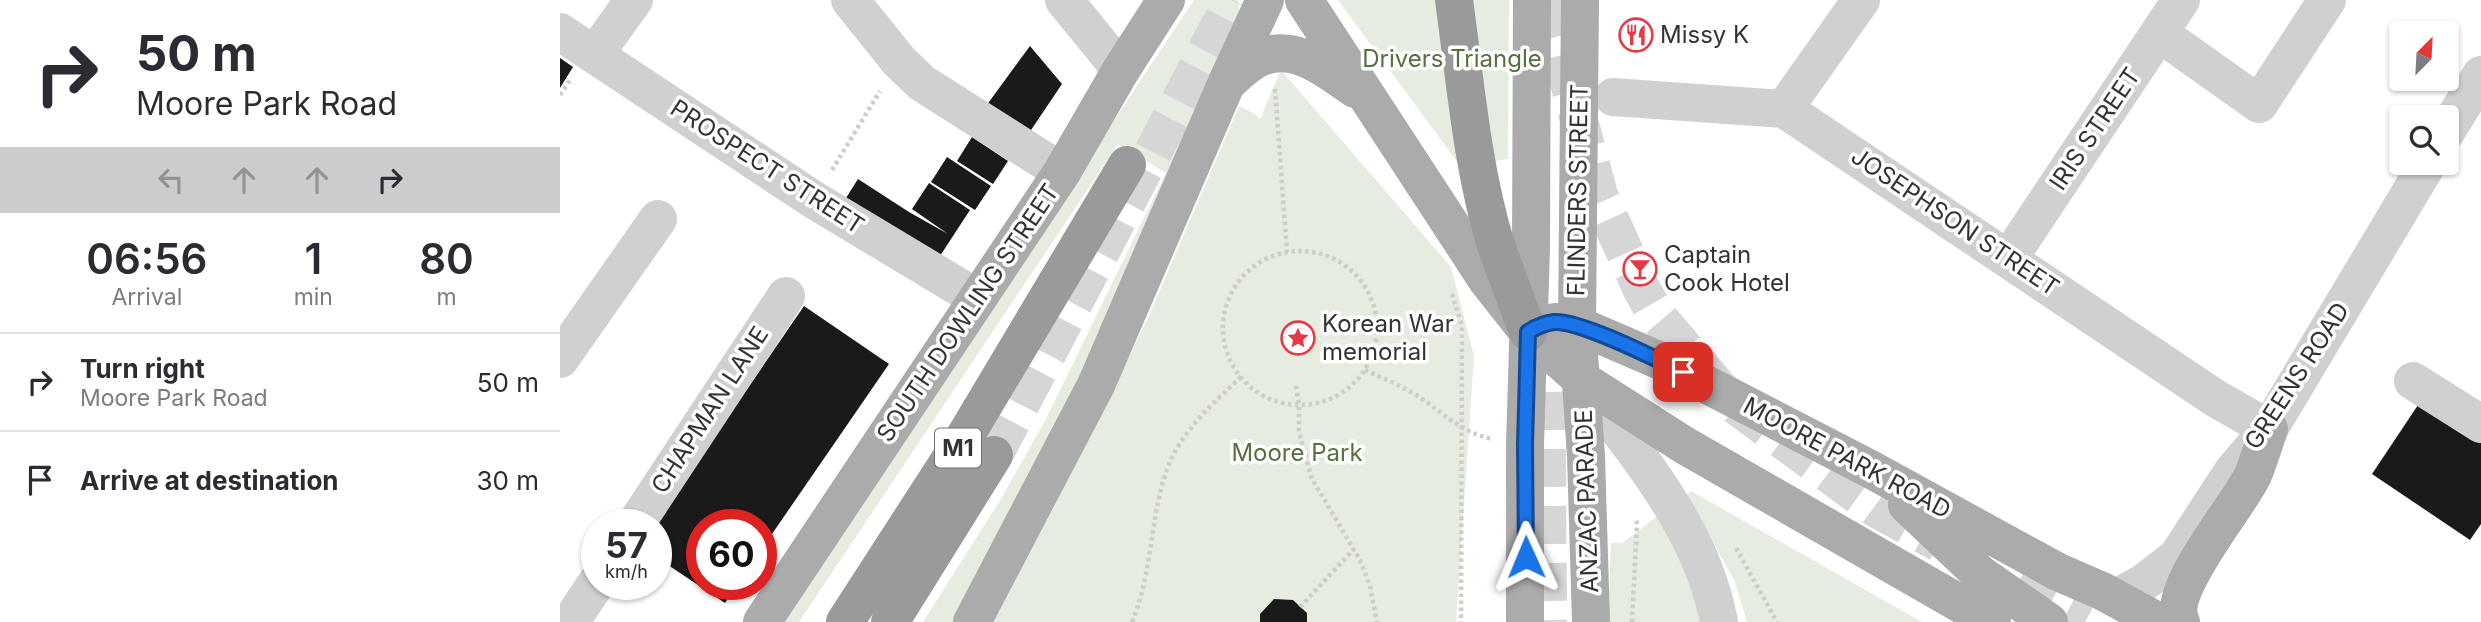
<!DOCTYPE html>
<html lang="en">
<head>
<meta charset="utf-8">
<style>
  body { margin:0; font-family:Inter,sans-serif; background:#f7f7f7; color:#2b2b33; height:100vh; display:flex; flex-direction:column; font-size:26px; white-space:nowrap }
  * { box-sizing:border-box; margin:0 }
  p { font-size:23px; color:#7c7c81 }
  .icon { flex:none; width:38px; height:38px; fill:none; stroke:currentColor; stroke-width:2; stroke-linecap:round; stroke-linejoin:round }
  .map { position:relative; flex:1; overflow:hidden }
  .side { display:flex; flex-direction:column; background:#fff; width:560px }
  .side>* { flex:none }
  .banner { background:#fff; color:#2b2b33; overflow:hidden }
  .needle { width:46px; rotate:24deg }
  .fabs { position:absolute; left:1829px; top:21px; display:grid; gap:14px }
  .fabs a { display:grid; place-items:center; width:70px; height:70px; border-radius:7px; background:#fff; box-shadow:0 2px 5px #0004; font-size:35px }
  .speed { position:absolute; left:21px; top:509px; display:flex; gap:14px; font-size:35px; font-weight:700; text-align:center }
  .speed>* { display:grid; place-content:center; width:91px; height:91px; border-radius:50%; background:#fff; box-shadow:0 2px 5px #0004; line-height:1 }
  .speed small { font-size:18px; font-weight:400 }
  .speed .limit { border:10px solid #d22; background:#fff; color:#111 }
  .pin { position:absolute; display:grid; place-items:center; width:60px; height:60px; color:#fff; margin:-30px; border-radius:14px; box-shadow:0 4px 10px #0006 }
  .me { position:absolute; width:77px; margin:-38px; rotate:359deg; stroke-linejoin:round; filter:drop-shadow(0 0 5px #0008) }
  .turn { display:flex; align-items:center; gap:24px; height:147px; padding:0 21px; font-size:32px }
  .turn .icon { width:91px; height:91px; stroke-width:2.5 }
  .turn b { display:block; font-size:49px; line-height:60px }
  .lanes { display:flex; align-items:center; height:66px; padding:0 21px; background:#0003; justify-content:center; gap:35px; direction:ltr }
  .lanes .off { opacity:.35 }
  .eta { display:flex; justify-content:space-evenly; align-items:center; height:119px; text-align:center }
  .eta b { font-size:42px; font-weight:600; line-height:49px }
  ul { padding:0; list-style:none }
  li { display:flex; align-items:center; gap:21px; height:98px; padding:0 21px; border-top:2px solid #e1e1e2 }
  li div { flex:1 }
  li b { display:block; font-size:26px }
  li em { font-style:normal }
  main { display:flex; flex:1; min-height:0 }
  .map>svg:first-child { display:block }
  .green { fill:#e6ecdf }
  .building { fill:#1a1a1a }
  .lines { fill:none; stroke-linecap:round; stroke-linejoin:round }
  .highway-tunnel { stroke:#d6d6d6; stroke-width:38; stroke-dasharray:38 19; stroke-linecap:butt }
  .path { stroke:#cdcdcd; stroke-width:4.5; stroke-dasharray:3.5 3.5; stroke-linecap:butt }
  .minor { stroke:#d0d0d0; stroke-width:38 }
  .major { stroke:#ababab; stroke-width:38 }
  .highway { stroke:#9a9a9a; stroke-width:38 }
  .route-casing { stroke:#114b97; stroke-width:18 }
  .route { stroke:#1a73e8; stroke-width:12 }
  .labels { text-anchor:middle; stroke-width:7; stroke-linejoin:round; paint-order:stroke }
  .shield { fill:#fff; stroke:#707070; stroke-width:2 }
  .shield-label { font-size:23px; font-weight:bold; fill:#333 }
  .poi-label { font-size:24px; fill:#333; stroke:#fff; text-anchor:start }
  .park-label { font-size:24px; fill:#56703f; stroke:#fff }
  .street-label { font-size:24px; fill:#333; stroke:#fff }
</style>
</head>
<body>
<main>
<section class="side">
<div class="banner">
<div class="turn"><svg class="icon" aria-label="right" viewBox="0 0 24 24"><path d="M7 20v-9h11M14 6l5 5-5 5"/></svg><div><b>50 m</b>Moore Park Road</div></div>
<div class="lanes"><svg class="icon off" aria-label="left" viewBox="0 0 24 24"><path d="M17 20v-9H6M10 6l-5 5 5 5"/></svg><svg class="icon off" aria-label="ahead" viewBox="0 0 24 24"><path d="M12 20V5M6 11l6-6 6 6"/></svg><svg class="icon off" aria-label="ahead" viewBox="0 0 24 24"><path d="M12 20V5M6 11l6-6 6 6"/></svg><svg class="icon" aria-label="right" viewBox="0 0 24 24"><path d="M7 20v-9h11M14 6l5 5-5 5"/></svg></div>
</div>
<div class="eta">
<div><b>06:56</b><p>Arrival</p></div>
<div><b>1</b><p>min</p></div>
<div><b>80</b><p>m</p></div>
</div>
<ul>
<li><svg class="icon" aria-label="right" viewBox="0 0 24 24"><path d="M7 20v-9h11M14 6l5 5-5 5"/></svg><div><b>Turn right</b><p>Moore Park Road</p></div><em>50 m</em></li>
<li><svg class="icon" aria-label="arrive" viewBox="0 0 24 24"><path d="M6 21V4h12l-3 4 3 4H6"/></svg><div><b>Arrive at destination</b></div><em>30 m</em></li>
</ul>
</section>
<div class="map">
<svg width="1921" height="622" viewBox="0 0 1921 622">
  <rect width="100%" height="100%" fill="#fff"/>
  <path class="green" d="M634,0H678L680,14L540,343L396,622H363L441,499L486,419L606,173L558,144L239,622H221Z
    M778,0H949L948,159L901,167Z
    M721,70L891,267L914,356L896,622H433L495,505L588,318L679,106L695,114L700,119Z
    M1131,491L1362,622H1187L1175,582L1127,495Z
    M1100,514L1127,570L1140,622H1048L1051,543H1062Z"/>
  <path class="building" d="M470,46L502,84L467,136L426,106Z
    M0,58L13,67L0,88Z
    M412,137L448,161L433,184L397,161Z
    M387,157L431,186L415,210L371,182Z
    M298,179L349,212L388,234L352,209L369,183L410,210L378,259L286,198Z
    M244,306L329,364L201,550V525H142V584H178L165,603L96,557V525H94Z
    M1860,402L1921,442V524L1910,540L1812,474Z
    M714,599L733,600L747,613V622H700V614Z"/>
  <g class="lines">
    <path class="highway-tunnel" d="M987,0L1039,195L1082,290L1097,316L1171,402L1315,508L1379,543
      M986,335L988,622
      M434,455L673,0
      M1457,585L1525,622"/>
    <path class="path" d="M715,89L727,252
      M0,95L10,80
      M272,170L320,91
      M663 328a77 77 0 1 1 154 0a77 77 0 1 1-154 0Z
      M892,294L902,326L901,622
      M805,370C822,378 840,385 856,395C882,411 900,433 933,439
      M736,386L739,405V432L752,479L800,560L810,586L817,622
      M1176,548L1217,622
      M740,607L794,549
      M572,622C592,574 590,523 605,475C618,434 651,405 681,377
      M1072,622L1077,524L1076,518"/>
    <path class="minor" d="M290,0L339,61L362,83L502,172
      M504,0L561,70
      M0,32L254,200L417,298
      M1599,33L1699,104L1767,0
      M35,54L74,0
      M1053,97L1224,109L1655,398L1709,429
      M1224,109L1301,0
      M1886,132L1921,75
      M1449,258L1621,0
      M0,359L98,219
      M1022,380C1077,457 1141,526 1159,622
      M1853,381L1921,424
      M75,525L226,296
      M1556,598L1583,583L1617,557L1673,471L1709,429L1868,163
      M11,621L37,582"/>
    <path class="major" d="M744,0L927,280L968,332L1022,380L1124,445L1432,622
      M1020,0L1017,325L1026,456L1031,622
      M668,82C677,74 688,63 699,58C734,42 766,69 795,89
      M968,332L980,325L996,322L1017,325L1103,362L1310,469L1498,572L1542,591L1599,622
      M1347,505L1420,574L1489,622
      M202,622L502,172L561,70L606,0
      M412,622L536,385L667,82L705,0
      M965,622V445L971,247L972,0
      M1621,622C1605,590 1678,507 1693,475C1699,460 1704,444 1709,429"/>
    <path class="highway" d="M894,0C905,79 912,166 935,242C945,272 957,302 968,332
      M285,622L404,438L567,165
      M330,622L434,455"/>
  </g>
  <g class="lines">
    <defs>
      <path id="route" d="M966,557L965,445L968,332C976,327 984,323 994,322C1020,320 1096,359 1123,372"/>
    </defs>
    <use href="#route" class="route-casing"/>
    <use href="#route" class="route"/>
  </g>
  <defs>
    <symbol id="restaurant-ring" viewBox="-11 -11 22 22"><circle r="9.5" fill="#fff" stroke="#e63946" stroke-width="1.5"/><path d="M-5-6h1v4h1v-4h1v4h1v-4h1v5L-1.5 .5V6h-2V.5L-5-1ZM5-6V6H3V1.5H1.5Q1.5-4 5-6Z" fill="#e63946"/></symbol>
    <symbol id="bar-ring" viewBox="-11 -11 22 22"><circle r="9.5" fill="#fff" stroke="#e63946" stroke-width="1.5"/><path d="M-6-5H6L.8 .8V4.5H3.5V6h-7V4.5H-.8V.8Z" fill="#e63946"/></symbol>
    <symbol id="sight-ring" viewBox="-11 -11 22 22"><circle r="9.5" fill="#fff" stroke="#e63946" stroke-width="1.5"/><path d="M0-6L1.8-2.2L6-1.7L2.9 1.2L3.7 5.4L0 3.3L-3.7 5.4L-2.9 1.2L-6-1.7L-1.8-2.2Z" fill="#e63946"/></symbol>
  </defs>
  <g fill-rule="evenodd">
    <use href="#restaurant-ring" x="1057" y="16" width="38" height="38"/>
    <use href="#bar-ring" x="1061" y="250" width="38" height="38"/>
    <use href="#sight-ring" x="719" y="319" width="38" height="38"/>
  </g>
  <g class="labels">
    <rect class="shield" x="375" y="428.5" width="46" height="39" rx="5"/>
    <g class="shield-label">
      <text x="398" y="456">M1</text>
    </g>
    <g class="poi-label">
      <text x="1100" y="43">Missy K</text>
      <text x="1104" y="263">Captain<tspan x="1104" dy="28">Cook Hotel</tspan></text>
      <text x="762" y="332">Korean War<tspan x="762" dy="28">memorial</tspan></text>
    </g>
    <g class="park-label">
      <text x="892" y="67">Drivers Triangle</text>
      <text x="737" y="461">Moore Park</text>
    </g>
    <g class="street-label">
      <text transform="translate(1535 129) rotate(-56)" y="8">IRIS STREET</text>
      <text transform="translate(207 167) rotate(33)" y="8">PROSPECT STREET</text>
      <text transform="translate(1018 190) rotate(-89)" y="8">FLINDERS STREET</text>
      <text transform="translate(1395 222) rotate(34)" y="8">JOSEPHSON STREET</text>
      <text transform="translate(408 313) rotate(-56)" y="8">SOUTH DOWLING STREET</text>
      <text transform="translate(1737 376) rotate(-57)" y="8">GREENS ROAD</text>
      <text transform="translate(150 410) rotate(-57)" y="8">CHAPMAN LANE</text>
      <text transform="translate(1287 458) rotate(28)" y="8">MOORE PARK ROAD</text>
      <text transform="translate(1027 501) rotate(-92)" y="8">ANZAC PARADE</text>
    </g>
  </g>
</svg>
<div class="fabs">
<a><svg class="needle" viewBox="-14 -14 28 28"><path d="M0-13l5 13h-10z" fill="#e53935"/><path d="M0 13l5-13h-10z" fill="#7c7c81"/></svg></a>
<a><svg class="icon" aria-label="search" viewBox="0 0 24 24"><circle cx="10" cy="10" r="6"/><path d="M15 15l6 6"/></svg></a>
</div>
<div class="speed"><div>57<small>km/h</small></div><div class="limit">60</div></div>
<div class="pin" style="left:1123px;top:372px;background:#d93025"><svg class="icon" aria-label="arrive" viewBox="0 0 24 24"><path d="M6 21V4h12l-3 4 3 4H6"/></svg></div>
<svg class="me" style="left:966px;top:557px" viewBox="-20 -20 40 40"><path d="M0-17L14 15 0 8-14 15z" fill="#1a73e8" stroke="#fff" stroke-width="4"/></svg>
</div>
</main>
</body>
</html>
